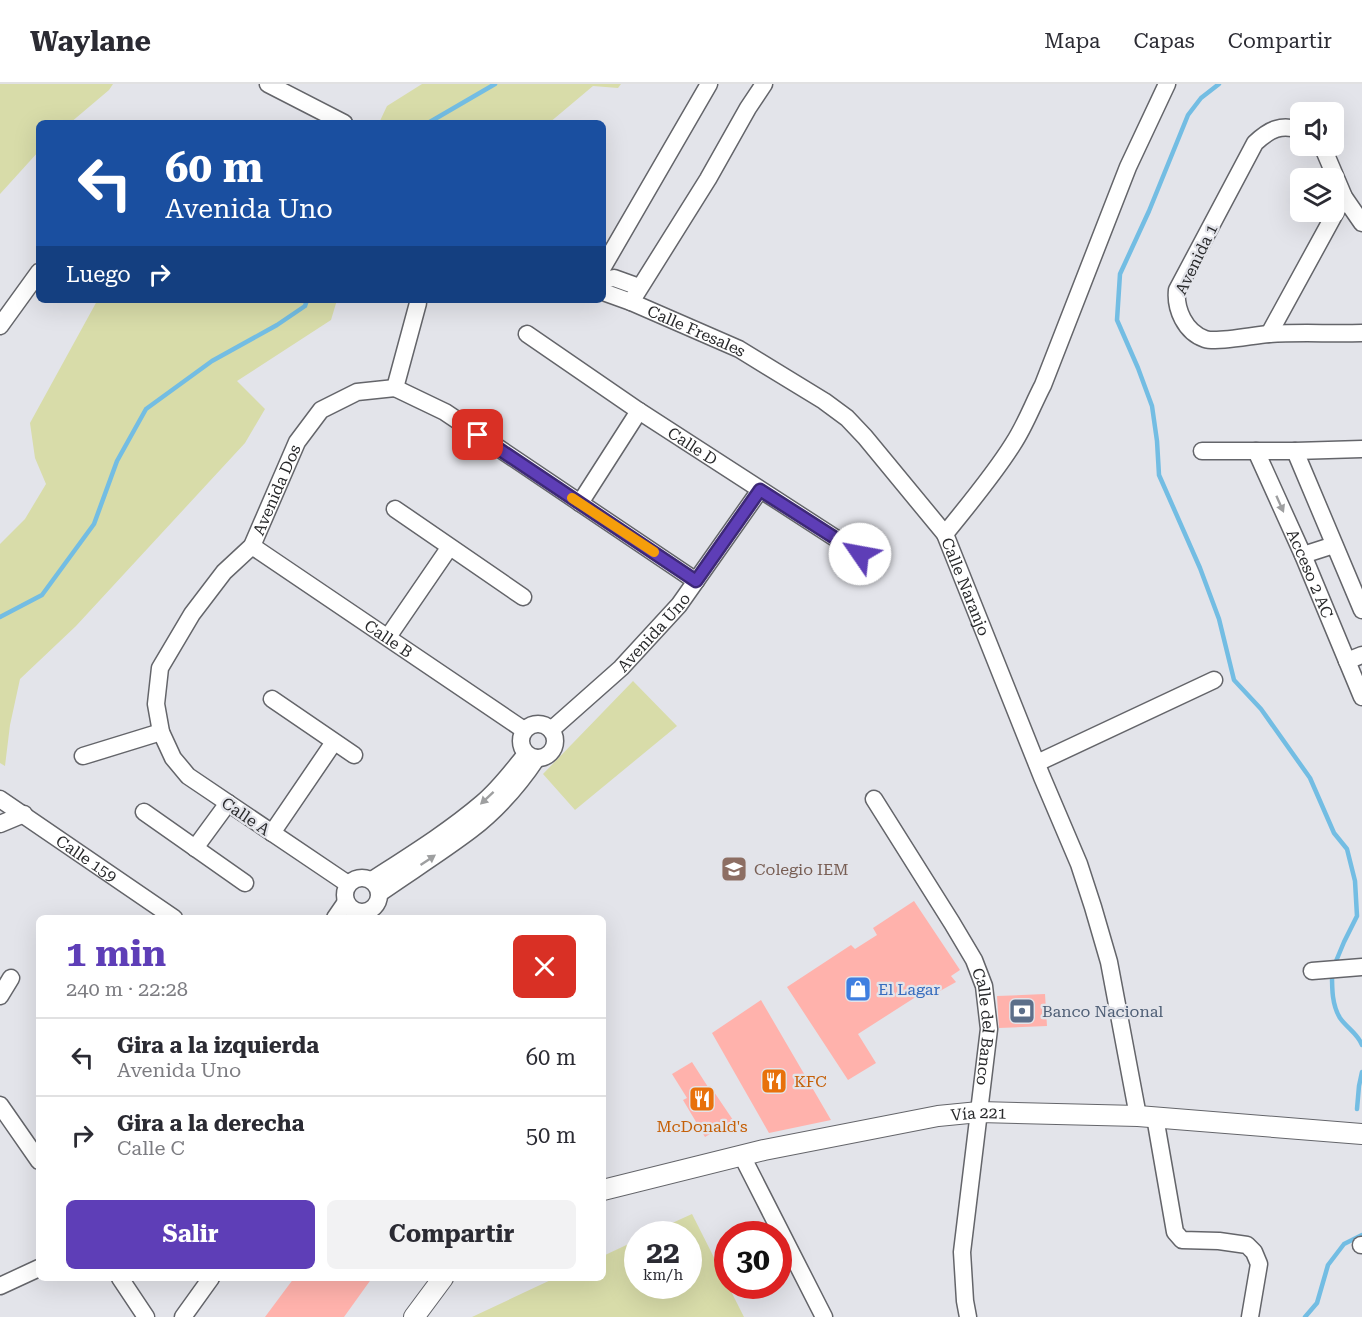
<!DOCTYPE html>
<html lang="es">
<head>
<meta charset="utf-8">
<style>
  body { margin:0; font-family:"Roboto Serif",serif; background:#f2f2f3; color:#2b2b33; height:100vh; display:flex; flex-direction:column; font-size:22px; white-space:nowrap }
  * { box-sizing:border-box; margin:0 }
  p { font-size:20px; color:#7c7c81 }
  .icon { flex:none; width:33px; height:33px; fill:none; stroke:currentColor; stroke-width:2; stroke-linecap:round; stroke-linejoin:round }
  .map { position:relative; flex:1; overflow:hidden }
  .details { position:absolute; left:36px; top:831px; width:570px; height:366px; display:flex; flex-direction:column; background:#fff; border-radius:9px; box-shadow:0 6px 24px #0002 }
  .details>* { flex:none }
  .guide { position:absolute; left:36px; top:36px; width:570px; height:183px; border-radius:9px; box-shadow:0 6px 24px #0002; background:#1a4fa0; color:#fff; overflow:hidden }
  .fabs { position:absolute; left:1290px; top:18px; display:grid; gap:12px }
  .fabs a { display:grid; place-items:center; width:54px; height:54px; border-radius:9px; background:#fff; box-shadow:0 6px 24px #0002; font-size:30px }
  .speed { position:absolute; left:624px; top:1137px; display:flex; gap:12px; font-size:30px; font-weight:700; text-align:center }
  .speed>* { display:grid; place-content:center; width:78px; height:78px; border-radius:50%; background:#fff; box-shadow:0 6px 24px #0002; line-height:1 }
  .speed small { font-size:15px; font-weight:400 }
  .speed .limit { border:9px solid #d22; background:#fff; color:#111 }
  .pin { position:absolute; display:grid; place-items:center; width:51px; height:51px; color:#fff; margin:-26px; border-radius:12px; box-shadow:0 3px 9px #0006 }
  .me { position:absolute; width:66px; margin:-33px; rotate:303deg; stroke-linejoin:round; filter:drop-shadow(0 0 4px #0008) }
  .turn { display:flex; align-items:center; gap:21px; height:126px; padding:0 30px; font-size:27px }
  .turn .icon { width:78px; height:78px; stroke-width:2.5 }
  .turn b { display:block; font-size:42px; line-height:51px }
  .then { display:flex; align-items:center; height:57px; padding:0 30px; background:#0003; gap:12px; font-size:22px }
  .round { display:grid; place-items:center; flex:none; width:63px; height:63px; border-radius:9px; background:#f2f2f3 }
  .summary { display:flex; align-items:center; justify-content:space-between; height:102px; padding:0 30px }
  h1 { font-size:36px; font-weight:700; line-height:45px; color:#5e3eb7 }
  .button { display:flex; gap:12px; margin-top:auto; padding:12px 30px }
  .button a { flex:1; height:69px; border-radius:9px; background:#5e3eb7; color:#fff; font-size:24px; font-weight:700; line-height:69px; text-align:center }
  .button a+a { background:#f2f2f3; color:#2b2b33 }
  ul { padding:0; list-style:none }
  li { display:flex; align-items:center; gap:18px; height:78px; padding:0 30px; border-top:2px solid #e1e1e2 }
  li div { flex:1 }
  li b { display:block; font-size:22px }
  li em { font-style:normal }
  header { display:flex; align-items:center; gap:36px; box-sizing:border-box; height:84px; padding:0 30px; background:#fff; border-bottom:2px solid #e1e1e2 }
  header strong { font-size:28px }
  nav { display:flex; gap:33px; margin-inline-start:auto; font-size:21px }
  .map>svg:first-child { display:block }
  .green { fill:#d8dca9 }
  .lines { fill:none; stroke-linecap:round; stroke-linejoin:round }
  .stream { stroke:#73bde3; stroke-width:4.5 }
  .building { fill:#ffb2ac }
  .minor-casing { stroke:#64656a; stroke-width:19 }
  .major-casing { stroke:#64656a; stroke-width:22 }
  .minor { stroke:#fff; stroke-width:16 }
  .major { stroke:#fff; stroke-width:20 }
  .oneway { fill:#9e9fa0 }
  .route-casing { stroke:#3d2877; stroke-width:15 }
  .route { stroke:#5e3eb7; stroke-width:10 }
  .slow { stroke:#f59e0b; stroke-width:10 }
  .labels { text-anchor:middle; stroke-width:4.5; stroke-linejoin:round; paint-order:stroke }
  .street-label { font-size:16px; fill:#28292b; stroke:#e3e4ea }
  .education-label { font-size:16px; fill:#785e54; stroke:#e3e4ea; text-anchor:start }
  .shop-label { font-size:16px; fill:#366cbe; stroke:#e3e4ea; text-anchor:start }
  .service-label { font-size:16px; fill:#4e5e75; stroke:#e3e4ea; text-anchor:start }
  .food-label { font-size:16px; fill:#c56008; stroke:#e3e4ea; text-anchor:start }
</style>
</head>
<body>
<header>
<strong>Waylane</strong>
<nav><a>Mapa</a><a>Capas</a><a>Compartir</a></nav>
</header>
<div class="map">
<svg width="1362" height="1233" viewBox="0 0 1362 1233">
  <rect width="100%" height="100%" fill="#e3e4ea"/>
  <path class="green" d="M0,0H113L109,6L70,39H39V67L0,110Z
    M422,0H621L618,4L593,2L549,39H379L387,22Z
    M99,216H337L331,236L237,297L265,325L245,359L76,542L20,595L10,641L5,682L0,679V460L25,435L46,400L35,374L30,339L97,217Z
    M633,597L677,642L575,726L543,690Z
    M692,1130L744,1233H472L555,1194H603V1172L637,1156L638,1202H688V1150H648Z"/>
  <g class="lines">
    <path class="stream" d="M1219,0L1201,14L1188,31L1149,127L1120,190L1117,236L1138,284L1152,322L1157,357L1159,391L1200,484L1219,535L1234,596L1261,625L1310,694L1334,749L1347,765L1355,797L1357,832L1344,858L1334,882
      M428,39L495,0
      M0,533L42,511L94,440L117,377L146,325L212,277L277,241L305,222L307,216
      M1332,890C1332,905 1332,921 1340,934C1347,944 1358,950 1362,961
      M1357,1025L1359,1002L1362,988
      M1305,1233L1317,1219L1328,1181L1344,1160L1362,1151"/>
  </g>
  <path class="building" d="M914,817L960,886L951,892L956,898L940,907L936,900L858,950L876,979L848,996L787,903L851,861L855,865L877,851L873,844Z
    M1045,910L1047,942L999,944L997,912Z
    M761,916L831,1036L769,1049L712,949Z
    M692,978L708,1003L710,1002L733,1036L705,1053L683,1016L687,1014L672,990Z
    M294,1194H372L344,1233H265Z"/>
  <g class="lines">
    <defs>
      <g id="minor">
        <path d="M268,0L344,39"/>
        <path id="s1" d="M764,0L748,24L708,95L631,218L739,265L824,317L847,334L865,353L945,450L1042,693L1079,780L1093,823L1109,878L1138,1032"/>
        <path d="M1300,46C1281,40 1270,45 1255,59L1177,206C1175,225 1185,248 1205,255C1217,259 1254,251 1269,250C1300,248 1331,250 1362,249"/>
        <path d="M1321,62L1324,66L1344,113L1362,139"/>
        <path d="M603,183L709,0"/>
        <path d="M603,196L614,194L639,203"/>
        <path d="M603,206L606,209L631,218"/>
        <path d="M0,242L39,188"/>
        <path id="s2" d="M527,250L639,327L860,470"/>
        <path d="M1269,250L1344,113"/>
        <path d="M395,304L445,328L696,497"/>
        <path d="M395,304L418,219"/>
        <path d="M1202,367H1295L1362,365"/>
        <path id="s3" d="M1256,367L1303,471L1362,613"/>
        <path d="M1295,367L1362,526"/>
        <path d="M580,419L639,327"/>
        <path d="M395,425L523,513"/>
        <path d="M945,450C968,421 993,392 1013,360C1025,342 1033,320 1043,301L1128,83L1167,0"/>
        <path id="s4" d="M252,462L524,646"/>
        <path d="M1303,471L1334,461"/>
        <path d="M388,553L449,464"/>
        <path d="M1347,577L1362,571"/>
        <path d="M272,615L354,671"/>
        <circle cx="538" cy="657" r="17"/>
        <path id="s5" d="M551,646L621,584L679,521L760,406"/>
        <path d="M83,672L161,648"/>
        <path d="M1037,679L1214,596"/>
        <path id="s6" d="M0,715L174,834"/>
        <path id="s7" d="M874,715L952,839L974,876L984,902L989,945L962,1168L965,1217L968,1233"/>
        <path d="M144,728L245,799"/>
        <path d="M0,740L24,730"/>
        <path d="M272,749L334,658"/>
        <path d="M195,764L228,719"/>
        <circle cx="362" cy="811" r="17"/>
        <path d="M372,796C409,772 448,748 482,719C499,705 512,687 526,670"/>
        <path id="s8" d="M348,800L188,692L173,674L161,648L156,620L160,584L192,530L224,488L252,462L297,358L321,326L357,308L395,304"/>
        <path d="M380,809C410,788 442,768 471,746C497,726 519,701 537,674"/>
        <path d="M335,834L346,818"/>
        <path d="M1312,887L1362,883"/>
        <path d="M0,912L11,894"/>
        <path d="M0,1021L39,1077"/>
        <path d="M1155,1033L1175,1148L1182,1156L1219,1157L1247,1161L1254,1168L1259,1180L1250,1233"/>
        <path d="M742,1072L824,1233"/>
        <path d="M1361,1161H1362"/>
        <path d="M120,1194L146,1233"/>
        <path d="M0,1202L39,1184"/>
        <path d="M183,1233L211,1194"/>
      </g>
      <g id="major">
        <path id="s9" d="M603,1106L764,1066L938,1032L979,1028L1138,1032L1362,1050"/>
        <path d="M414,1233L443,1194"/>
      </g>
    </defs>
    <use href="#minor" class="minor-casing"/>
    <use href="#major" class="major-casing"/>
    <use href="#minor" class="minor"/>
    <use href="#major" class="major"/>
  </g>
  <defs><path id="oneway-solid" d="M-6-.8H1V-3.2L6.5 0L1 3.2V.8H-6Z" transform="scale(1.5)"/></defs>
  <g class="oneway">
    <use href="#oneway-solid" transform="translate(1280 420) rotate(66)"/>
    <use href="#oneway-solid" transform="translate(487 714) rotate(137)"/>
    <use href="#oneway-solid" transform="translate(428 776) rotate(-34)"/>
  </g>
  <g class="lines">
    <defs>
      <path id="route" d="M478,351L696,497L760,406L860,470"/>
    </defs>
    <use href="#route" class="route-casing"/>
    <use href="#route" class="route"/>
    <path class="slow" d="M572,414L654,468"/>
  </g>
  <defs>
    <symbol id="school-square" viewBox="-11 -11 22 22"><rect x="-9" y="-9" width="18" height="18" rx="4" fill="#8d6e63" stroke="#e3e4ea"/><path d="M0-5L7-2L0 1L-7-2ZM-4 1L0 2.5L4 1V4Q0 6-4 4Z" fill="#fff"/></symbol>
    <symbol id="shop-square" viewBox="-11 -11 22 22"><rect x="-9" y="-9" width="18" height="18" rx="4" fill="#3f7fe0" stroke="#e3e4ea"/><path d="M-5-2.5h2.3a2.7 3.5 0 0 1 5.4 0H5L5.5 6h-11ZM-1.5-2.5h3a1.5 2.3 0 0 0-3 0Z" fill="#fff"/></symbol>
    <symbol id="bank-square" viewBox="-11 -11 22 22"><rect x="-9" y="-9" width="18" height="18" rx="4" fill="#5c6f8a" stroke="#e3e4ea"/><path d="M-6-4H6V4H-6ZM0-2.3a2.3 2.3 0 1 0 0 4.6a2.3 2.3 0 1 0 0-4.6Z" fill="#fff"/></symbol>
    <symbol id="restaurant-square" viewBox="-11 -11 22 22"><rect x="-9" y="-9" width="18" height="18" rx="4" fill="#e8710a" stroke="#e3e4ea"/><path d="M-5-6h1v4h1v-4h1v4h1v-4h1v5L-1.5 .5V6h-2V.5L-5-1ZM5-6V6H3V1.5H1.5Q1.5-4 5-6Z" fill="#fff"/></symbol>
  </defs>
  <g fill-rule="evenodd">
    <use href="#school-square" x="719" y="770" width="30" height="30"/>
    <use href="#shop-square" x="843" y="890" width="30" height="30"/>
    <use href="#bank-square" x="1007" y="912" width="30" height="30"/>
    <use href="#restaurant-square" x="759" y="982" width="30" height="30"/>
    <use href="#restaurant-square" x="687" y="1000" width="30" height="30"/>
  </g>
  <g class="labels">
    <g class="street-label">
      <text transform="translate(1196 175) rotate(-64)" y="6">Avenida 1</text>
      <text dy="6" stroke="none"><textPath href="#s1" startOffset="327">Calle Fresales</textPath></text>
      <text dy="6" stroke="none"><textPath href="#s2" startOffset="200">Calle D</textPath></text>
      <text dy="6" stroke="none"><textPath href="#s8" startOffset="525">Avenida Dos</textPath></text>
      <text dy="6" stroke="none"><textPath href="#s3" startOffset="134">Acceso 2 AC</textPath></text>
      <text dy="6" stroke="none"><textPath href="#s1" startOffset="710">Calle Naranjo</textPath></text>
      <text dy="6" stroke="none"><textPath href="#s5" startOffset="142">Avenida Uno</textPath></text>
      <text dy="6" stroke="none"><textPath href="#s4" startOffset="165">Calle B</textPath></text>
      <text transform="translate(246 732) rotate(34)" y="6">Calle A</text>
      <text dy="6" stroke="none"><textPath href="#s6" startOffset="105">Calle 159</textPath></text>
      <text dy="6" stroke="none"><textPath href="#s7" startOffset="258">Calle del Banco</textPath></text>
      <text dy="6" stroke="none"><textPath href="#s9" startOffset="384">Vía 221</textPath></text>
    </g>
    <g class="education-label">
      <text x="754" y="791">Colegio IEM</text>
    </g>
    <g class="shop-label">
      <text x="878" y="911">El Lagar</text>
    </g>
    <g class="service-label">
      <text x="1042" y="933">Banco Nacional</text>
    </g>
    <g class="food-label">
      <text x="794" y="1003">KFC</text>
      <text x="702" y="1048" text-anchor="middle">McDonald's</text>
    </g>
  </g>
</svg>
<div class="fabs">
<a><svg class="icon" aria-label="sound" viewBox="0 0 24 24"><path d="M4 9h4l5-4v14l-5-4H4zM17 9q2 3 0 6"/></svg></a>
<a><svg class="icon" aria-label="layers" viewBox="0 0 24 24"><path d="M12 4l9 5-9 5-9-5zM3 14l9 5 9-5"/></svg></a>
</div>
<div class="speed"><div>22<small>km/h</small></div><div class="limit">30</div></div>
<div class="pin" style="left:478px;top:351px;background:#d93025"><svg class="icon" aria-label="arrive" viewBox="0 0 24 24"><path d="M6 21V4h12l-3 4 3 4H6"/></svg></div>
<svg class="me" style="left:860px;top:470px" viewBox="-20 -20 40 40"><circle r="19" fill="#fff"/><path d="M0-13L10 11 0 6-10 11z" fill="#5e3eb7"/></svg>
<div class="guide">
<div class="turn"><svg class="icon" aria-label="left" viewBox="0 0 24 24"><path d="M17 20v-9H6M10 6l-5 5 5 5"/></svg><div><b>60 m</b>Avenida Uno</div></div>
<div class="then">Luego<svg class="icon" aria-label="right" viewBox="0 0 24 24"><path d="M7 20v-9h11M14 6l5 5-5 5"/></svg></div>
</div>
<section class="details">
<div class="summary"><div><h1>1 min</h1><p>240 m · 22:28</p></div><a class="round" style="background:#d93025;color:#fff"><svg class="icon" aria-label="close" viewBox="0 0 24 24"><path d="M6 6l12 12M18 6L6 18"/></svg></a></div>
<ul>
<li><svg class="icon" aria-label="left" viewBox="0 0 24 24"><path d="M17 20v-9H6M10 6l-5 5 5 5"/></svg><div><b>Gira a la izquierda</b><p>Avenida Uno</p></div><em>60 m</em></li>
<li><svg class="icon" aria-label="right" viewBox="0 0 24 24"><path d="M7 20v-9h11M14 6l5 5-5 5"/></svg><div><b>Gira a la derecha</b><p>Calle C</p></div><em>50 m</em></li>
</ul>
<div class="button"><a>Salir</a><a>Compartir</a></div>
</section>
</div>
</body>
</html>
